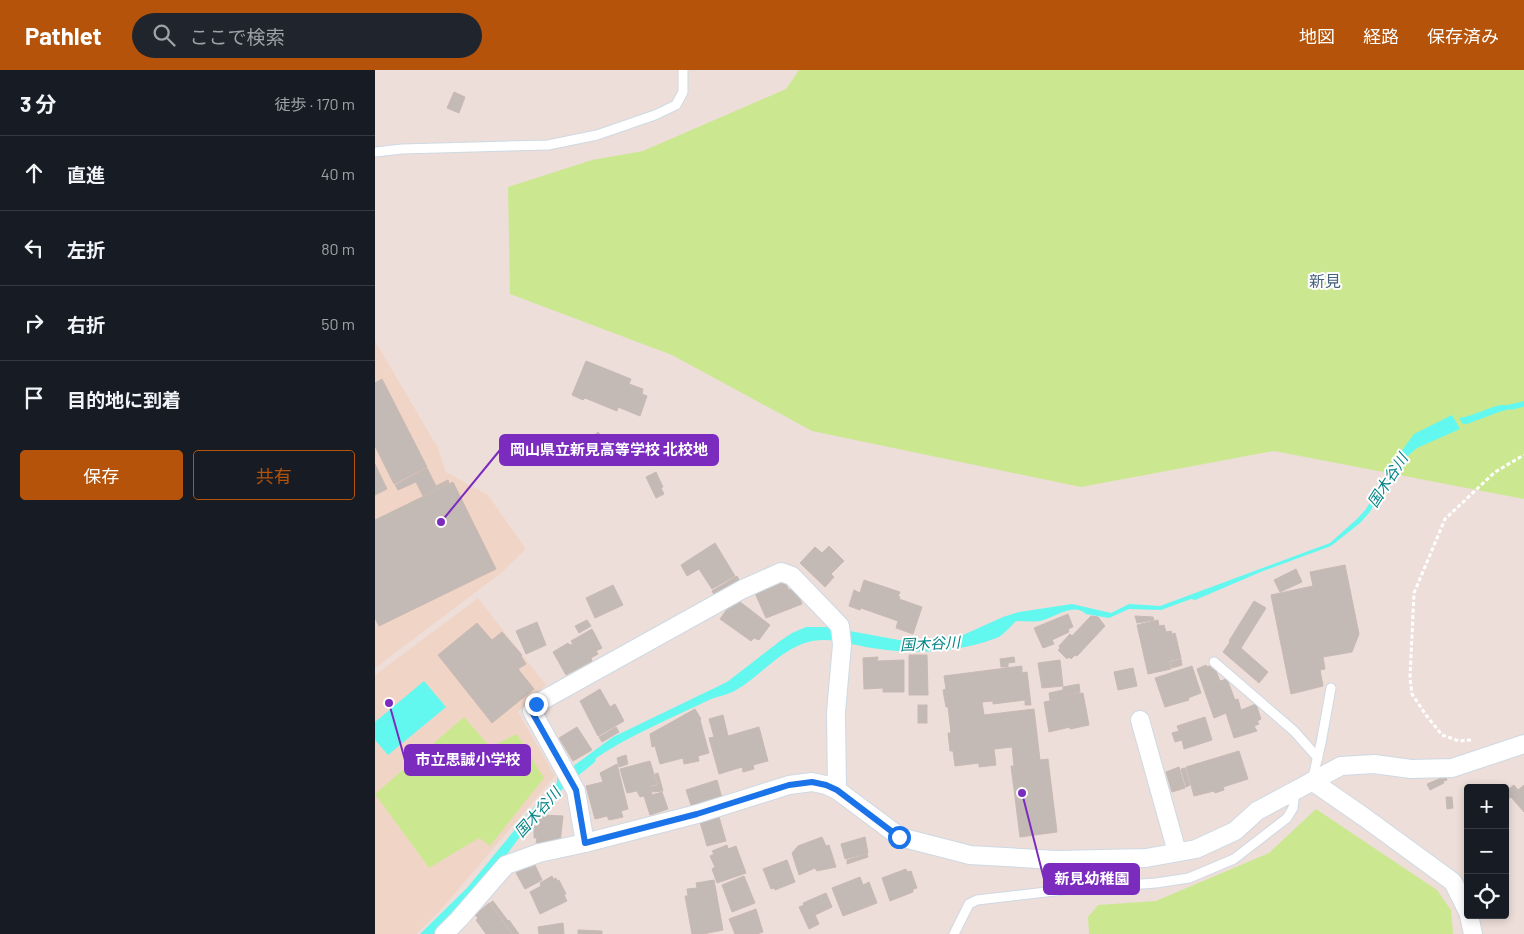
<!DOCTYPE html>
<html lang="ja">
<meta charset="utf-8">
<style>
:root{--surface:#171b24;--page:#20242c;--text:#f1f3f6;--muted:#9ea1a6;--line:#363941;--accent:#b45309}
body{margin:0;font-family:Barlow,"Noto Sans JP",sans-serif;background:var(--page);color:var(--text)}
.controls{position:absolute;right:15px;bottom:15px;display:grid;overflow:hidden;border-radius:5px;box-shadow:0 2px 8px #0003}
.controls button{width:45px;height:45px;display:grid;place-items:center;padding:0;border:0;border-bottom:1px solid var(--line);background:var(--surface);color:var(--text);font:25px sans-serif}
.stop{position:absolute;width:15px;height:15px;margin:-11px;border:4px solid #1a73e8;border-radius:50%;background:#fff}
.stop.end{background:#1a73e8;border-color:#fff;box-shadow:0 1px 5px #0008}
.list{margin:0;padding:0;list-style:none}
h2{display:flex;justify-content:space-between;align-items:center;height:65px;margin:0;padding:0 20px;font-size:21px}
h2 small{font-size:16px;font-weight:400;color:var(--muted)}
.list li{display:grid;grid-template-columns:32px 1fr auto;gap:15px;align-items:center;box-sizing:border-box;height:75px;padding:0 20px;border-top:1px solid var(--line)}
.list b{display:block;font-size:19px;white-space:nowrap}
.list em{font-size:16px;font-style:normal;color:var(--muted)}
.actions{display:flex;gap:10px;padding:15px 20px}
.actions a{flex:1;padding:11px 0;border:1px solid var(--accent);border-radius:5px;text-align:center;font-size:18px;color:var(--accent)}
.actions .main{background:var(--accent);color:#fff}
.icon{flex:none;width:28px;height:28px;fill:none;stroke:currentColor;stroke-width:2;stroke-linecap:round;stroke-linejoin:round}
.map{position:relative;flex:none;width:1149px;height:864px;overflow:hidden}
header{display:flex;align-items:center;gap:30px;box-sizing:border-box;height:70px;padding:0 25px;background:var(--accent);color:#fff}
header strong{font-size:24px}
nav{display:flex;gap:28px;margin-inline-start:auto;font-size:18px}
.search{width:350px;height:45px;background:var(--page);display:flex;align-items:center;gap:12px;box-sizing:border-box;padding:0 18px;border-radius:28px;color:var(--muted);font-size:19px}
main{display:flex}
aside{flex:1;background:var(--surface)}
.map>svg:first-child{display:block}
</style>
<header>
<strong>Pathlet</strong>
<div class="search"><svg class="icon" aria-label="search" viewBox="0 0 24 24"><circle cx="10" cy="10" r="6"/><path d="M15 15l6 6"/></svg>ここで検索</div>
<nav><a>地図</a><a>経路</a><a>保存済み</a></nav>
</header>
<main>
<aside>
<h2>3 分<small>徒歩 · 170 m</small></h2>
<ul class="list">
<li><svg class="icon" aria-label="ahead" viewBox="0 0 24 24"><path d="M12 20V5M6 11l6-6 6 6"/></svg><div><b>直進</b></div><em>40 m</em></li>
<li><svg class="icon" aria-label="left" viewBox="0 0 24 24"><path d="M17 20v-9H6M10 6l-5 5 5 5"/></svg><div><b>左折</b></div><em>80 m</em></li>
<li><svg class="icon" aria-label="right" viewBox="0 0 24 24"><path d="M7 20v-9h11M14 6l5 5-5 5"/></svg><div><b>右折</b></div><em>50 m</em></li>
<li><svg class="icon" aria-label="arrive" viewBox="0 0 24 24"><path d="M6 21V4h12l-3 4 3 4H6"/></svg><div><b>目的地に到着</b></div></li>
</ul>
<div class="actions"><a class="main">保存</a><a>共有</a></div>
</aside>
<div class="map">
<svg width="1149" height="864" viewBox="0 0 1149 864">
<rect width="100%" height="100%" fill="#edded9"/>
<!-- education -->
<g fill="#f0d5c7">
<path d="M0,271L63,378L71,402L113,425L151,479L126,503L0,598Z"/>
<path d="M103,528L171,615L143,642L180,706L64,842L41,864H0V605Z"/>
</g>
<!-- green -->
<g fill="#cbe891">
<path d="M424,0H1149V429L899,381L706,417L437,361L297,285L135,224L133,117L217,90L268,81L411,19Z"/>
<path d="M89,647L115,677L142,664L169,708L115,776L104,768L54,798L0,724Z"/>
<path d="M941,739L1062,820L1076,840L1078,864H714L713,847L723,835L781,831L894,783Z"/>
</g>
<!-- water -->
<g fill="#63f8ef">
<path d="M1126,335H1149L1124,342L1092,354H1088L1084,348C1099,346 1111,338 1126,335Z"/>
<path d="M1077,345L1085,359L1042,378L1035,384L1025,394L994,443L985,453L956,476L888,501L820,530L816,529L786,540L754,539L734,548L711,544C697,532 680,548 665,551C658,552 649,551 641,551C636,556 630,563 624,567C620,569 614,570 610,572C575,583 533,584 497,578C477,575 459,567 437,571C406,578 387,605 361,620C353,625 344,626 336,629C297,648 257,664 221,688L220,692L189,717L144,768L124,795L61,864H45L92,818L152,745L182,713V708L238,667L352,612L405,571L417,563L431,557H453L524,570H554L588,565L628,547L644,542L697,534L736,543L754,534L785,536L955,473L983,448L991,439L1020,390L1039,364Z"/>
<path d="M49,611L71,637L13,685L0,670V652Z"/>
</g>
<g fill="none" stroke-linecap="round" stroke-linejoin="round">
<!-- stream -->
<path stroke="#63f8ef" stroke-width="5.5" d="M1136,337L1149,334"/>
</g>
<!-- building -->
<g fill="#c4bab5" stroke="#c8b9b3">
<path d="M79,22L90,27L84,43L72,38Z"/>
<path d="M211,291L256,309L254,314L268,319L267,324L272,326L265,346L243,337L242,341L210,328L208,330L197,325Z"/>
<path d="M7,309L52,397L19,414L0,376V313Z"/>
<path d="M223,362L233,372L223,382L213,371Z"/>
<path d="M0,394L12,419L0,425Z"/>
<path d="M52,398L61,416L73,410L74,413L48,426L41,412L23,420L20,415Z"/>
<path d="M281,402L288,417L286,418L289,424L281,428L271,407Z"/>
<path d="M78,412L121,499L4,556L0,548V450Z"/>
<path d="M340,473L360,506L337,519L324,499L312,506L306,495Z"/>
<path d="M454,476L469,491L456,504L459,507L450,517L425,493L440,477L447,483Z"/>
<path d="M970,495L984,564L977,582L948,587L950,599L945,600L948,616L916,624L896,525L938,516L935,502Z"/>
<path d="M921,499L927,512L905,522L899,510Z"/>
<path d="M362,506L365,512L340,526L337,521Z"/>
<path d="M489,510L525,522L523,526L525,527L524,529L547,537L538,564L521,558L523,551L486,538L485,540L474,536L479,520L485,523Z"/>
<path d="M405,512L407,514L410,513L414,520L420,518L427,534L391,548L380,523Z"/>
<path d="M238,515L248,535L220,548L211,528Z"/>
<path d="M360,528L395,555L384,570L379,568L376,571L345,549Z"/>
<path d="M879,531L891,538L866,578L893,602L884,613L848,582L855,572L854,571Z"/>
<path d="M693,544L698,557L693,559L694,562L677,570L679,574L668,578L659,558Z"/>
<path d="M716,546L723,547L730,556L702,586L700,585L696,589L694,587L692,589L683,580L685,578L684,576L695,564L697,566Z"/>
<path d="M760,546L778,547L779,550L762,553Z"/>
<path d="M212,550L216,556L204,563L200,556Z"/>
<path d="M783,550L784,556L789,555L791,562L796,561L797,564L800,563L806,588L794,591L796,599L773,604L762,555Z"/>
<path d="M162,552L171,575L151,584L141,561Z"/>
<path d="M102,553L117,570L127,562L147,585L146,586L151,594L143,599L159,619L117,653L63,585Z"/>
<path d="M217,559L227,578L221,581L223,584L216,588L217,591L191,605L178,582L193,573L195,575L198,574L196,571Z"/>
<path d="M534,585H552L553,625H534Z"/>
<path d="M503,587L502,591L529,590V622H508V618L489,619L488,588Z"/>
<path d="M639,587L640,592L633,593V597H626L625,589Z"/>
<path d="M806,589L807,595L797,598L795,592Z"/>
<path d="M685,590L688,616L667,618L663,593Z"/>
<path d="M831,595L832,597L836,596V599L840,598L845,611L852,609L860,630L863,629L866,640L881,634L886,649L882,651L884,654L879,656L882,661L859,668L851,643L839,648L822,599Z"/>
<path d="M647,596V603L652,602L656,635H650V630L618,634V631L607,632L609,645L659,639L665,690L673,689L682,762L645,767L636,696H639L637,677L619,679L621,695L604,697V693L580,696L578,681H575L573,663H576L573,637H571L568,620L571,619L569,606Z"/>
<path d="M817,596L826,623L813,628L814,630L790,637L780,608Z"/>
<path d="M758,598L762,616L743,620L739,602Z"/>
<path d="M704,614L705,622L689,625L690,628L675,630L674,623L688,620V617Z"/>
<path d="M225,619L235,637L240,634L249,651L223,666L205,631Z"/>
<path d="M708,623L714,655L695,659V657L674,662L669,632L691,628L690,625Z"/>
<rect x="543" y="635" width="9" height="18"/>
<path d="M320,639L326,649L325,650L334,683L323,686L324,691L309,694L308,688L285,694L280,676L277,677L275,664Z"/>
<path d="M348,645L353,666L384,657L393,691L378,695L379,699L368,702L367,697L344,704L334,668L339,667L334,649Z"/>
<path d="M830,647L837,670L809,679L807,670L800,672L797,663L804,661L802,656Z"/>
<path d="M202,657L217,680L198,691L184,668Z"/>
<path d="M241,657L244,662L227,672L224,667Z"/>
<path d="M864,681L873,709L848,717L849,720L840,723L839,721L819,726L811,697Z"/>
<path d="M251,685L253,694L244,697L242,688Z"/>
<path d="M275,691L282,714L275,716L277,725L287,722L293,739L275,745L269,726L265,727L262,721L252,723L245,699Z"/>
<path d="M242,694L253,739L246,741L248,747L234,750L232,746L220,749L211,716L228,712L225,703Z"/>
<path d="M804,697L810,718L797,722L791,702Z"/>
<path d="M810,698L815,715L811,717L806,699Z"/>
<path d="M283,703L288,721L277,722L276,717L283,715L280,704Z"/>
<path d="M1066,708L1067,709L1071,708L1072,710L1068,711L1069,713L1055,720L1052,714Z"/>
<path d="M342,710L347,728L317,738L311,720Z"/>
<path d="M1139,715L1143,720L1149,715V742L1136,727L1133,729L1130,725V722Z"/>
<path d="M1071,727H1077L1078,738L1072,739Z"/>
<path d="M166,745L188,746L185,773H161L162,768H159V756H163Z"/>
<path d="M344,747L351,771L332,776L325,752Z"/>
<path d="M447,767L451,776L454,775L461,797L442,801L440,798L424,805L417,783L423,776Z"/>
<path d="M490,767L493,783L470,789L466,774Z"/>
<path d="M352,775L353,779L361,776L371,803L342,813L337,799L340,797L335,786L339,784L337,781Z"/>
<path d="M492,784L493,787L472,794V790Z"/>
<path d="M412,790L420,812L400,820L399,818L396,819L388,799Z"/>
<path d="M160,795L167,810L150,819L141,803L154,796L155,798Z"/>
<path d="M531,799L532,802L536,801L542,818L538,819V822L515,831L507,808Z"/>
<path d="M177,806L178,809L181,808L182,811L184,810L191,824L189,825L192,831L165,844L155,822L166,816L165,813Z"/>
<path d="M369,806L380,833L357,842L347,815Z"/>
<path d="M485,807L488,815L494,812L502,833L468,846L457,818Z"/>
<path d="M339,810L348,860L328,864H317L310,826H313L312,819L322,818L321,813Z"/>
<path d="M451,823L457,837L440,845L444,854L434,859L424,837L429,835L428,833Z"/>
<path d="M118,831L133,851L134,850L144,864H138L115,833Z"/>
<path d="M114,833L137,864H111L101,850L103,848L100,845Z"/>
<path d="M381,839L388,862L382,864H360L354,849Z"/>
<path d="M188,853L189,864H164L163,857Z"/>
<path d="M203,860L227,861V864H203Z"/>
</g>
<g fill="none" stroke-linecap="round" stroke-linejoin="round">
<!-- service casing -->
<g stroke="#ced9e3" stroke-width="11">
<g id="service">
<path d="M0,82L27,79L173,75L222,65L280,45L301,35L308,22V0"/>
<path d="M839,592L919,661L943,688"/>
<path d="M937,711L946,673L956,618"/>
<path d="M579,864L594,834L602,830L697,819L781,813L814,808L859,789L912,748L918,738L920,720"/>
</g>
</g>
<!-- minor casing -->
<g stroke="#ced9e3" stroke-width="20">
<g id="minor">
<path d="M765,650L802,782"/>
<path d="M937,711L989,747L1078,812L1093,842"/>
<path d="M210,773L201,721L157,641L161,634L368,519L406,502L417,506L465,556L467,575L461,642L462,720"/>
<path d="M1094,845L1098,864"/>
<path d="M69,864L84,849L131,795L164,783L210,773L322,744L414,715L437,712L451,715L462,720L525,767L595,785L682,790L771,788L821,779L860,761L882,741L966,696L999,694L1036,699L1077,698L1149,674"/>
</g>
</g>
<!-- path -->
<path stroke="#fff" stroke-width="3" stroke-dasharray="4 2.5" stroke-linecap="butt" d="M1096,670L1084,671L1067,665L1051,645L1037,624L1035,608L1039,523L1070,449L1120,402L1149,385"/>
<!-- service -->
<use href="#service" stroke="#fff" stroke-width="9"/>
<!-- minor -->
<use href="#minor" stroke="#fff" stroke-width="18"/>
</g>
<g fill="none" stroke-linecap="round" stroke-linejoin="round">
<!-- route -->
<path stroke="#1a73e8" stroke-width="6" d="M161,634L157,642L201,720L210,773L322,744L414,715L437,712L451,715L462,720L524,767"/>
</g>
<g text-anchor="middle" dominant-baseline="central" stroke-width="4" stroke-linejoin="round" paint-order="stroke">
<!-- water labels -->
<g font-size="15" font-style="italic" fill="#058486" stroke="#fff">
<text transform="translate(1012 410) rotate(-57)">国木谷川</text>
<text transform="translate(555 573) rotate(-3)">国木谷川</text>
<text transform="translate(162 742) rotate(-48)">国木谷川</text>
</g>
<!-- quarter labels -->
<g font-size="16" fill="#46627d" stroke="#fff">
<text x="950" y="210">新見</text>
</g>
</g>
<!-- callouts -->
<path fill="none" stroke="#7b2cbf" stroke-width="2" d="M66 452L125 380M14 633L30 690M647 723L669 809"/>
<g fill="#7b2cbf" stroke="#fff" stroke-width="2">
<circle cx="66" cy="452" r="5"/>
<circle cx="14" cy="633" r="5"/>
<circle cx="647" cy="723" r="5"/>
</g>
<g fill="#7b2cbf" stroke="#7b2cbf" stroke-width="2">
<rect x="125" y="365" width="218" height="30" rx="5"/>
<rect x="30" y="675" width="125" height="30" rx="5"/>
<rect x="669" y="794" width="95" height="30" rx="5"/>
</g>
<g font-size="15" text-anchor="middle" font-weight="bold" fill="#fff">
<text x="234" y="385">岡山県立新見高等学校 北校地</text>
<text x="93" y="695">市立思誠小学校</text>
<text x="717" y="814">新見幼稚園</text>
</g>
</svg>
<div class="controls">
<button>+</button>
<button>−</button>
<button><svg class="icon" aria-label="locate" viewBox="0 0 24 24"><circle cx="12" cy="12" r="6"/><path d="M12 2v4M12 18v4M2 12h4M18 12h4"/></svg></button>
</div>
<div class="stop" style="left:524px;top:767px"></div>
<div class="stop end" style="left:161px;top:634px"></div>
</div>
</main>
